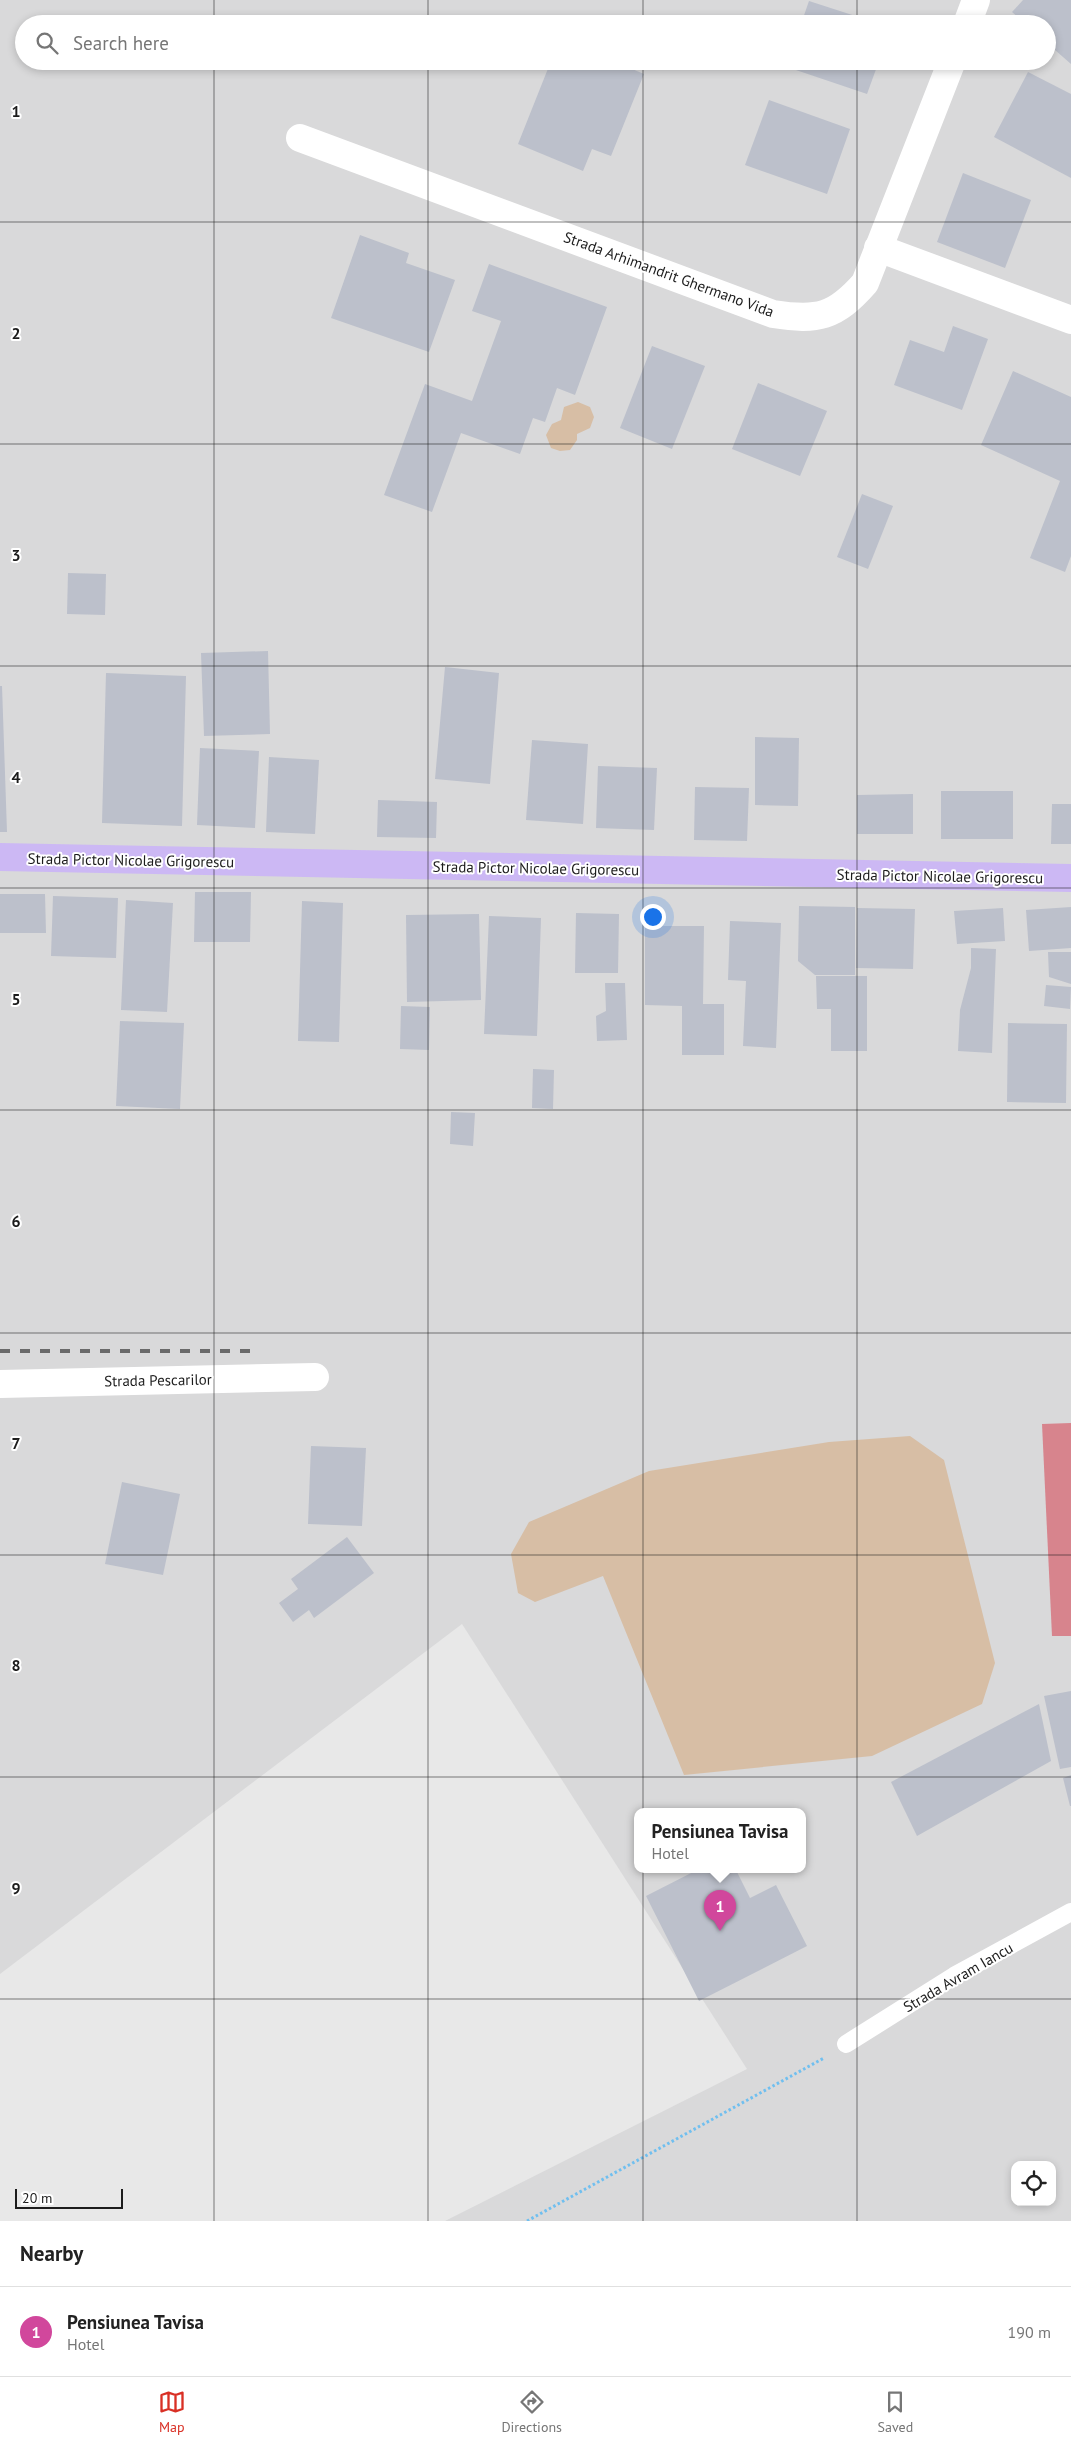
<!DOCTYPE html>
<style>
:root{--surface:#fff;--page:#f2f2f2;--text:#222;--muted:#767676;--line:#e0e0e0;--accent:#d93025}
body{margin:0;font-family:"PT Sans",sans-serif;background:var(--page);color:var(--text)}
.controls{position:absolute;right:15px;bottom:15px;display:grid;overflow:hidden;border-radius:10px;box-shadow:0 2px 8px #0003}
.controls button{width:45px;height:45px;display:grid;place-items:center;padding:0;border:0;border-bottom:1px solid var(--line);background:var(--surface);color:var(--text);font:25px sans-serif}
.scale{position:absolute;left:15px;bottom:12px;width:108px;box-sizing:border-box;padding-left:5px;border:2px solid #1c1c1c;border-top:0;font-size:14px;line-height:18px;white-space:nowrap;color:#1c1c1c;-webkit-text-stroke:4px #fff;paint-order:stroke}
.you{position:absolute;left:652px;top:916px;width:18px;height:18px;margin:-12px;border:4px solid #fff;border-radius:50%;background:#1a73e8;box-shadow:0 0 0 8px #1a73e833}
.badge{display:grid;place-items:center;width:32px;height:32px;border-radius:50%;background:var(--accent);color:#fff;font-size:16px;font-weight:700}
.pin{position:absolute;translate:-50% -41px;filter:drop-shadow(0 1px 2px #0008)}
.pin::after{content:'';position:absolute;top:26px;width:18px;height:15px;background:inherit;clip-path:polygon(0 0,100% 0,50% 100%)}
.popup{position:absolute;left:634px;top:1808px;width:172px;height:65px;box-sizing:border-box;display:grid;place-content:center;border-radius:10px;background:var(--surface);filter:drop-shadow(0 1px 4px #0005);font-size:16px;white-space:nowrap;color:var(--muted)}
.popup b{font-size:19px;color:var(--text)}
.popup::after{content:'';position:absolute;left:50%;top:100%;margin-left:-10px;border:10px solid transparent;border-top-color:var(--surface)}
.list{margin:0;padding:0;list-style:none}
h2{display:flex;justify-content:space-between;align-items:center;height:65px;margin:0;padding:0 20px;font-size:21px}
h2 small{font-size:16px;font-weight:400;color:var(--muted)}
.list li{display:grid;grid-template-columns:32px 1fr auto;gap:15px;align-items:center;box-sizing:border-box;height:90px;padding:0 20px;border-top:1px solid var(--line)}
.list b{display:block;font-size:19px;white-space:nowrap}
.list p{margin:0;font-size:16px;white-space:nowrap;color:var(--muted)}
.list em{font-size:16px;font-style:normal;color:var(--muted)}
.icon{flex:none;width:28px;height:28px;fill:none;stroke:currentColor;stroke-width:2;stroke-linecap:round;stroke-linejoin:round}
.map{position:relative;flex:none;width:1071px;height:2221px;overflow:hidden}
.search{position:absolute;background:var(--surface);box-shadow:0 2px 8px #0003;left:15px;right:15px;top:15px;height:55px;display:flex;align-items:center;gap:12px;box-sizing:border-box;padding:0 18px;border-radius:28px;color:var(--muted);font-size:19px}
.sheet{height:155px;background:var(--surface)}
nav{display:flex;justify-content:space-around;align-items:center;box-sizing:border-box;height:70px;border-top:1px solid var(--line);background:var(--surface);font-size:14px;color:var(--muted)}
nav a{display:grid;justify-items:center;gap:2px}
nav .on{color:var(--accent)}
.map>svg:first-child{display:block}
</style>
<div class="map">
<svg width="1071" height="2221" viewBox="0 0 1071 2221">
<rect width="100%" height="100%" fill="#e2e2ec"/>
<!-- residential -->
<path fill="#d9d9da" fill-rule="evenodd" d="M0,0H1071V2221H0ZM24,24H1047V61H24ZM638,1812H802V1870H638ZM1015,2165H1052V2202H1015Z"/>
<!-- pitch -->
<path fill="#d7848d" d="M1071,1423V1636H1052L1042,1424Z"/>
<!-- parking -->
<path fill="#e8e8e8" d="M462,1624L747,2069L445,2221H0V1974Z"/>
<!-- water -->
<g fill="#d7bea5">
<path d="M578,402L590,407L594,417L590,428L577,434V440L570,450L560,451L551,448L546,435L552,424L561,420L564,407Z"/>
<path d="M910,1436L944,1460L995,1663L982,1704L872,1756L684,1775L603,1576L535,1602L518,1593L511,1554L529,1522L649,1471L829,1442Z"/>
</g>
<!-- building -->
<g fill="#bcc0cb">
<path d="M1023,0H1071V64L1047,43V24H1026L1012,12Z"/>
<path d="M809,1L877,23V24H801Z"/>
<path d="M551,61H613L644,74L611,156L592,149L583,171L518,144Z"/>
<path d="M789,61H879L867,94L787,67Z"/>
<path d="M1028,72L1071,94V178L994,137Z"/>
<path d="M769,100L850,129L827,194L745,165Z"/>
<path d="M963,173L1031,200L1005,268L937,242Z"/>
<path d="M360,235L409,253L406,263L455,280L429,352L331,318Z"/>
<path d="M489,264L607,307L575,395L557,388L545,422L533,418L520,454L461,433L432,512L384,495L425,384L472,401L501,321L472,311Z"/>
<path d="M953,326L988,339L962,410L894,385L910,340L944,352Z"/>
<path d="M652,346L705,366L672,449L620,428Z"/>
<path d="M1013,371L1071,397V556L1065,572L1030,558L1060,481L981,445Z"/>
<path d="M758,383L827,411L800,476L732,449Z"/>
<path d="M862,494L893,506L868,569L837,557Z"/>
<path d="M68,573L106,574L105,615L67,614Z"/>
<path d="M268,651L270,734L204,736L201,653Z"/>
<path d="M445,667L499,673L490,784L435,779Z"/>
<path d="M106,673L186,676L182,826L102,823Z"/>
<path d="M0,686H2L7,832H0Z"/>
<path d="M755,737L799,738L798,806L755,805Z"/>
<path d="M532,740L588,744L583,824L526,820Z"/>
<path d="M200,748L259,751L255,828L197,825Z"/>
<path d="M269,757L319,760L315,834L266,832Z"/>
<path d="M598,766L657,768L654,830L596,828Z"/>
<path d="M695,787L749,788L747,841L694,840Z"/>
<rect x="941" y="791" width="72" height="48"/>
<path d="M913,794V834H857V795Z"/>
<path d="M378,800L437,802L436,838L377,837Z"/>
<path d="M1052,804H1071V844H1051Z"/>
<path d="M195,892H251L250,942H194Z"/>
<path d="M0,894H45L46,933H0Z"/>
<path d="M53,896L118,898L116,958L51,956Z"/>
<path d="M126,900L173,903L167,1012L121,1010Z"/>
<path d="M302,901L343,903L339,1042L298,1041Z"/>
<path d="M799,906L855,907V975H815L798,961Z"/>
<path d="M1071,907V948L1029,951L1026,910Z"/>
<path d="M857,908L915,909L913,969L856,968Z"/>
<path d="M1003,908L1005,941L957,944L954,911Z"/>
<path d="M576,913L619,914L618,973H575Z"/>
<path d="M479,914L481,1000L407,1002L406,915Z"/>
<path d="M489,916L541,918L537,1036L484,1034Z"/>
<path d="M730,921L781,923L776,1048L743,1046L746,981L728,980Z"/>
<path d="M645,926H704L703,1004H724V1055H682V1006L645,1005Z"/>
<path d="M971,948L996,949L992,1053L958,1051L960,1010L971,968Z"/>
<path d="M1048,952H1071V984L1049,977Z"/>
<path d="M816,976H867V1051H831V1009H817Z"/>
<path d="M605,983H625L627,1040L597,1041L596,1016L606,1011Z"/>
<path d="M1046,985L1071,987L1070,1009L1044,1006Z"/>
<path d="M401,1006L430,1007L429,1050L400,1049Z"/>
<path d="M120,1021L184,1023L180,1109L116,1106Z"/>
<path d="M1008,1023L1067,1024L1066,1103L1007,1102Z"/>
<path d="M533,1069L554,1070L553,1109L532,1108Z"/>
<path d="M451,1112L475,1113L473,1146L450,1144Z"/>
<path d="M311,1446L366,1448L362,1526L308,1524Z"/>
<path d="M122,1482L180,1494L163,1575L105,1564Z"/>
<path d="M347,1537L374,1573L314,1618L309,1610L293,1622L279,1603L298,1589L291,1579Z"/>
<path d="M1071,1691V1767L1060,1769L1044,1696Z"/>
<path d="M1039,1704L1051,1761L917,1836L891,1782Z"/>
<path d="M1071,1775V1806H1070L1063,1778Z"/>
<path d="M697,1870H736L750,1898L776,1885L807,1946L699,2001L646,1896Z"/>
</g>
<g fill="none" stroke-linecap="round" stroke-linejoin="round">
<!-- path -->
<path stroke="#70bfef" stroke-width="3" stroke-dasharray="2.5 2.5" stroke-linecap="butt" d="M527,2221L824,2058"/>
<!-- service -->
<path stroke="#fff" stroke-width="18" d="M846,2044L954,1976L1071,1912"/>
<!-- minor -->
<g stroke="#fff" stroke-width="28">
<path d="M967,24L976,0"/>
<path d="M300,138L773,314C818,321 835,317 865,283L952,61"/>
<path d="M878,248L1071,320"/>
<path d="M0,1384L315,1377"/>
</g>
<!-- secondary -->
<path stroke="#ccb8f4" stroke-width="28" d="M0,857L1071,878"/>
<!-- rail -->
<path stroke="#6a6a6a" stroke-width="4" stroke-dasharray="10 10" stroke-linecap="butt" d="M0,1351H255"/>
</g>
<!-- grid -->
<path fill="none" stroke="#1c1c1c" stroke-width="1" stroke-opacity="0.55" d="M214,0V24M428,0V24M643,0V24M857,0V24M214,61V2221M428,61V2221M643,61V2221M857,61V2221M0,222H1071M0,444H1071M0,666H1071M0,888H1071M0,1110H1071M0,1333H1071M0,1555H1071M0,1777H1071M0,1999H1071"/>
<g text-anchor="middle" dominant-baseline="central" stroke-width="4" stroke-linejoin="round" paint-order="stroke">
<!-- street labels -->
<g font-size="15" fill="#1c1c1c" stroke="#fff">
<text transform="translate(669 274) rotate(20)">Strada Arhimandrit Ghermano Vida</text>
<text transform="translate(131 860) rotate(1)">Strada Pictor Nicolae Grigorescu</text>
<text transform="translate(536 868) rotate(1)">Strada Pictor Nicolae Grigorescu</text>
<text transform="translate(940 876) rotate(1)">Strada Pictor Nicolae Grigorescu</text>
<text transform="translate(158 1380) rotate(-1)">Strada Pescarilor</text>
<text transform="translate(958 1977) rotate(-30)">Strada Avram Iancu</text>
</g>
</g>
<g font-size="16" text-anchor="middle" font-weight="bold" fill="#1c1c1c" stroke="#fff" stroke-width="4" stroke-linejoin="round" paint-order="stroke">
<text x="16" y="117">1</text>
<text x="16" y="339">2</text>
<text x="16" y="561">3</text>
<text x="16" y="783">4</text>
<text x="16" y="1005">5</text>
<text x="16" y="1227">6</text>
<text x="16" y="1449">7</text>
<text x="16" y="1671">8</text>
<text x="16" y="1894">9</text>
</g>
</svg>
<div class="controls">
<button><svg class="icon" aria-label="locate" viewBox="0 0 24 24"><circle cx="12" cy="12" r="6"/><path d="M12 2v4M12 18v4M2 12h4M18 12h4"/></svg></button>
</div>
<div class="scale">20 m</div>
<div class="you"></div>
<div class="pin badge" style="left:720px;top:1931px;background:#d1479c">1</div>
<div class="popup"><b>Pensiunea Tavisa</b>Hotel</div>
<div class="search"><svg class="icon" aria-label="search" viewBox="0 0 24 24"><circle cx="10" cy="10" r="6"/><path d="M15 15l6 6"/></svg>Search here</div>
</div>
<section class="sheet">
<h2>Nearby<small></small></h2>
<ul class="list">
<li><span class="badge" style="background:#d1479c">1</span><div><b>Pensiunea Tavisa</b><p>Hotel</p></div><em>190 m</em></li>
</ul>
</section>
<nav>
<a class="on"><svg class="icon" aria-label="map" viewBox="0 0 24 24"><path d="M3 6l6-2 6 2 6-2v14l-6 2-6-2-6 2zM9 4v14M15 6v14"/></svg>Map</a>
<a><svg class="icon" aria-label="directions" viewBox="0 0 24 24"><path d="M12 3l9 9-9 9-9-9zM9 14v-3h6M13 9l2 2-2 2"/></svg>Directions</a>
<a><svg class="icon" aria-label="saved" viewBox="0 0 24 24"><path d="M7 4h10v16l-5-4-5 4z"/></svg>Saved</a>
</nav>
